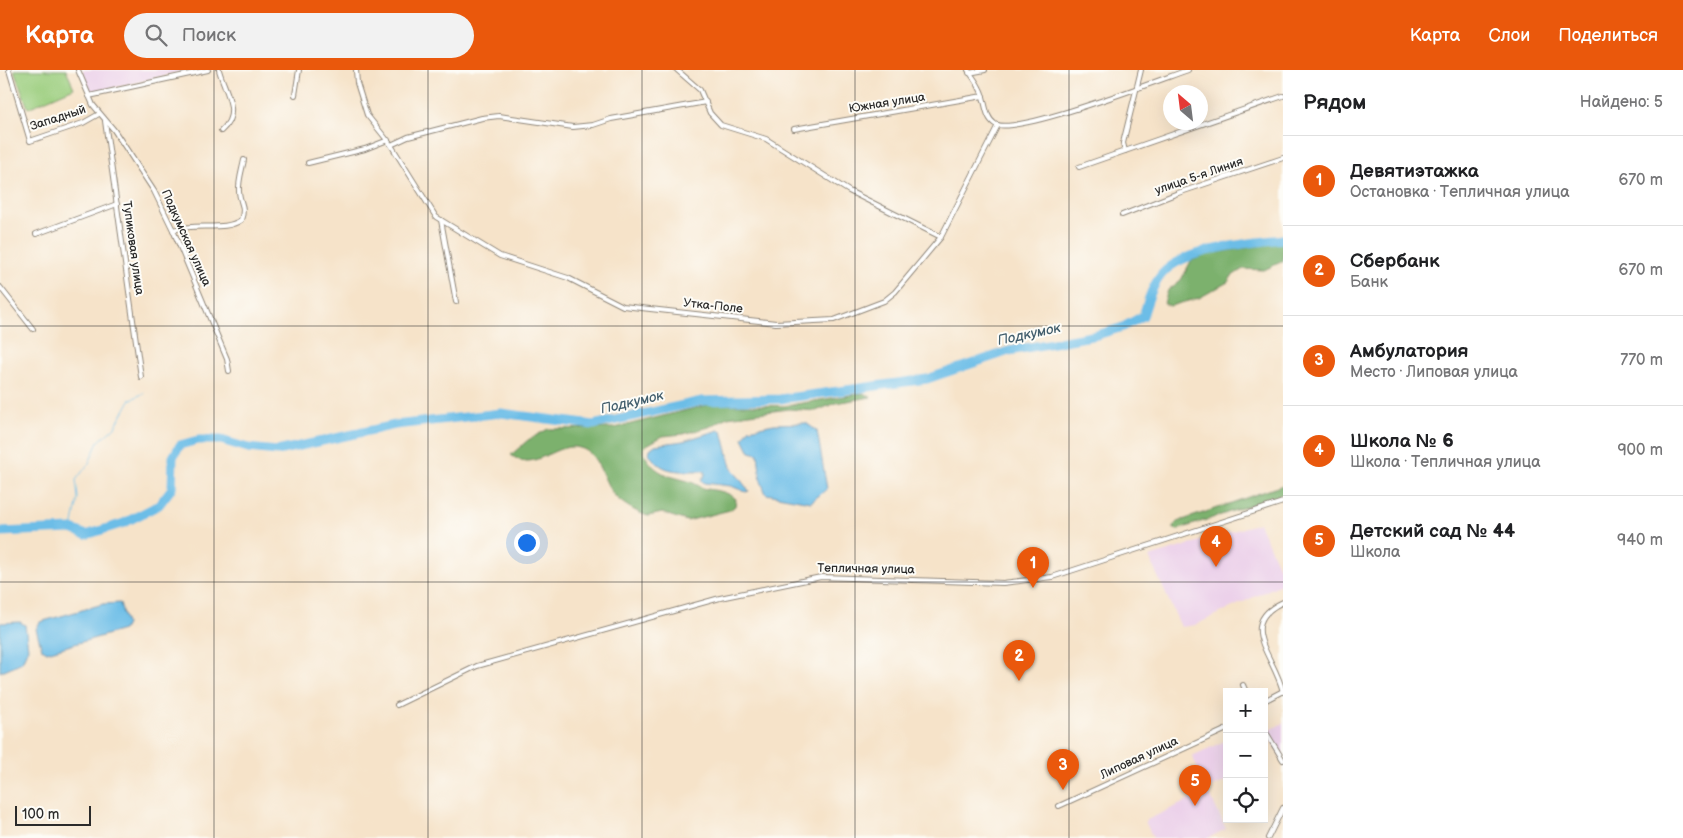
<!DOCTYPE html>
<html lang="ru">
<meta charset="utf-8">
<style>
:root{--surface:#fff;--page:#f2f2f2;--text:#202124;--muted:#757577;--line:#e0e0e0;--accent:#ea580c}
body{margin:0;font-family:"Balsamiq Sans",sans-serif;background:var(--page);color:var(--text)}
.controls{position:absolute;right:15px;bottom:15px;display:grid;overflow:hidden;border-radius:0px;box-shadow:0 5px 20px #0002}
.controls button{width:45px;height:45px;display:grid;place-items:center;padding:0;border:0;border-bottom:1px solid var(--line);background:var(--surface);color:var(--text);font:25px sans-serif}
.compass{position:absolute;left:1163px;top:15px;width:45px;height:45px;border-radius:50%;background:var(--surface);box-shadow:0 5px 20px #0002;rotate:332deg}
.scale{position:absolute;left:15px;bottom:12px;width:76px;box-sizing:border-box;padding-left:5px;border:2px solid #2b2b2b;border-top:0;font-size:14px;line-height:18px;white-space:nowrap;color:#2b2b2b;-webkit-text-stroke:4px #fdfcf7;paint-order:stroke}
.you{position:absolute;left:526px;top:472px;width:18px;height:18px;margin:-12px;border:4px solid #fff;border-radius:50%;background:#1a73e8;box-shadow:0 0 0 8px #1a73e833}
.badge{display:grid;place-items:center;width:32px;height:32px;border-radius:50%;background:var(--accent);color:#fff;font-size:16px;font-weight:700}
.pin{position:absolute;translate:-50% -41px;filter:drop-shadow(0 1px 2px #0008)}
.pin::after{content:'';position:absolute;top:26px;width:18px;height:15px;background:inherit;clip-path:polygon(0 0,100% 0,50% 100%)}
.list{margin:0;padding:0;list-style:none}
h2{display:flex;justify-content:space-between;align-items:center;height:65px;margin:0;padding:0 20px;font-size:21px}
h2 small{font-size:16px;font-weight:400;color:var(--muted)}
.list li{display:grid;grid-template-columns:32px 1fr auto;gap:15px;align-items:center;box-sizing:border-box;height:90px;padding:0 20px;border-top:1px solid var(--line)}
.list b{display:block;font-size:19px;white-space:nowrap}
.list p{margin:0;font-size:16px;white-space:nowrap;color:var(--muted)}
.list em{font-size:16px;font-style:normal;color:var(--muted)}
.icon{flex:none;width:28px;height:28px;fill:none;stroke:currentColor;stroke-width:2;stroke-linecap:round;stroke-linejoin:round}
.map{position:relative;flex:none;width:1283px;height:768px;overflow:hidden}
header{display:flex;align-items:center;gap:30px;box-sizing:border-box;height:70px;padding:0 25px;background:var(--accent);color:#fff}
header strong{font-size:24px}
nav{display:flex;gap:28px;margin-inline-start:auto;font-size:18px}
.search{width:350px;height:45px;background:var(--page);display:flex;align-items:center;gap:12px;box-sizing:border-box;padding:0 18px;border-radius:28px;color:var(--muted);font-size:19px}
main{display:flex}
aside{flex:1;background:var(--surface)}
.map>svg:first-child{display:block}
</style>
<header>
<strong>Карта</strong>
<div class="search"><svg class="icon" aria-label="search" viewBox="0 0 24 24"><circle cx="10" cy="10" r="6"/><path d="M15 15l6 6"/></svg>Поиск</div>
<nav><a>Карта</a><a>Слои</a><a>Поделиться</a></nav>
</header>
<main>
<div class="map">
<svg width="1283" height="768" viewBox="0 0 1283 768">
<rect width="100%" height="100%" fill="#fdfcf7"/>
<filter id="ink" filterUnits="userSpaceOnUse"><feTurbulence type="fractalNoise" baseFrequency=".02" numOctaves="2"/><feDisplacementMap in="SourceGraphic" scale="10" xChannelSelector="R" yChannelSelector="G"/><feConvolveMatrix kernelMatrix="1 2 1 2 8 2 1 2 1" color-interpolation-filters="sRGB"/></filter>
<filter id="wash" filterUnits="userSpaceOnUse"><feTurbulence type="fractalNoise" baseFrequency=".0096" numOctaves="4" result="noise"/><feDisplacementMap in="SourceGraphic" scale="20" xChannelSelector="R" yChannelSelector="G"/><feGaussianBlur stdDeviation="1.12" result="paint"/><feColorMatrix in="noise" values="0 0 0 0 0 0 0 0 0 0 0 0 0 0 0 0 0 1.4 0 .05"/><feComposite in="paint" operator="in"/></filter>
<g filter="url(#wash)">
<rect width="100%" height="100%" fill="#f6e3c9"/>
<!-- built -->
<g fill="#ecd1ea">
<path d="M82,0H188L91,23Z"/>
<path d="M1259,453L1283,507V513L1195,555L1181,557L1149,487Z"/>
<path d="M1283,653V690L1266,662Z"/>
<path d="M1227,670V711L1207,719L1192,686Z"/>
<path d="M1208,721L1226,759L1208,768H1153L1145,751Z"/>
</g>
<!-- green -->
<path fill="#9bce7e" stroke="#637c54" d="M14,0H66L74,18L28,38Z"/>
<!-- forest -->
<g fill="#7cb16d" stroke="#546e4c">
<path d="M1283,172V191L1264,200L1243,199L1232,206L1228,212L1199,228L1170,236L1164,233L1168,220L1181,210L1191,191L1207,184Z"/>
<path d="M863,323L871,327L836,333L816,341L789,339L727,347L709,357L683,364L663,366L645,376L643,382C655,404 666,405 688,411C693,412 698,416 703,418C715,421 726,420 736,429L735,436L730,440L687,451L662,443L648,446C638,443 622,434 615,426C603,413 600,386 583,379C556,368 536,405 511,385L528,370L548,359L615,358L711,334L784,336Z"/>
<path d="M1283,415V424L1177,460L1173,458L1177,452Z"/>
</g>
<!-- water -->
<g fill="#6cbde7" stroke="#4c7489">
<path d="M806,353L817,361L827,419L811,432L766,424L761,411L758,384L750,382L743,368L749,359L774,354Z"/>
<path d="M719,360L722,361L731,397L749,421L746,422L731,416L704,413L701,410L705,405V401C682,400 664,406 649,384L650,379L655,375L683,371Z"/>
<path d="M120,533L126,554L123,560L47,582L42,579L36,559L40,552L103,534Z"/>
<path d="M20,552L25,555L28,578L22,592L0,602V553Z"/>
</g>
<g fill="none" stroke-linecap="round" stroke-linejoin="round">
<!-- stream -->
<path stroke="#6cbde7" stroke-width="1" d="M72,459L78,428L76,410L89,393L98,372L115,357L130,330L144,323"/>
<!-- river -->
<path stroke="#6cbde7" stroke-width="9" d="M0,462L72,459L86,465L124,453L159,435L172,418L173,387L180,375L198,370H221L248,378L277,381L395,355L501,343L593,355L702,331L780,329L927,309L1009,281L1097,265L1123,257L1143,246C1148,230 1152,216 1162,204C1184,178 1251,173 1283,169"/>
</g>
</g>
<g filter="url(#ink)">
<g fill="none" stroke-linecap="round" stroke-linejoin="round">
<!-- street casing -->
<g stroke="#90877a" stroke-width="6">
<g id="street">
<path d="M9,0L30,71L83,53L99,44"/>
<path d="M78,0L93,35L114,60L154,121L173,160L227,289L229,301"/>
<path d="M219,0C225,22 242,43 221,61"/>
<path d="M356,0L357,13L367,45L391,75L436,147L500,186L568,208L623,236L776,253L834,250L884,231L895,222L941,167L998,55"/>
<path d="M677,0L700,20L710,43L721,55L766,69L849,121L941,167"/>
<path d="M968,0C972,6 977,12 980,19C986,29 984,47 995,54C1015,66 1159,10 1188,0"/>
<path d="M969,3L985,0"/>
<path d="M295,25L299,0"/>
<path d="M89,26L208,0"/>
<path d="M105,51L141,307"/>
<path d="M794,59L983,26"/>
<path d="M391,75L408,67L482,48L499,46L573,57L593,55L611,49L706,32"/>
<path d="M1125,81L1123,73L1141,0"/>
<path d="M308,93L365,79L388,70"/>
<path d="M1079,97L1283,26"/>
<path d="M1122,145L1178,123L1283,88"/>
<path d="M441,150L456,232"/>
<path d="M173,160C197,152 224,162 241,150C246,136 240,134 239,122C238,112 242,100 244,90"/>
<path d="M36,164L117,134"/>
<path d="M0,217L33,259"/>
<path d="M1283,532C1235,554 1275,586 1283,622"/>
<path d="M1243,615L1246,622"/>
<path d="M1264,631L1283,621"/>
<path d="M397,635L477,596L720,528L821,507L1003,513L1052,507L1283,432"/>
<path d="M1264,659L1283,690"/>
<path d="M1059,736L1227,659"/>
<path d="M1268,768L1283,738"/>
</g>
</g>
<!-- street -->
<use href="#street" stroke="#fff" stroke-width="4"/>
</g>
</g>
<!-- grid -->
<path fill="none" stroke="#2b2b2b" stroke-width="1" stroke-opacity="0.55" d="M214,0V768M428,0V768M642,0V768M855,0V768M1069,0V768M0,256H1283M0,512H1283"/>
<g text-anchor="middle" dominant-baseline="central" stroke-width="4" stroke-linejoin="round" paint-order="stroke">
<!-- street labels -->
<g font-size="12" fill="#2b2b2b" stroke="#fdfcf7">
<text transform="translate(887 33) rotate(-9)">Южная улица</text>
<text transform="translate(58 48) rotate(-18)">Западный</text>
<text transform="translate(1199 106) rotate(-19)">улица 5-я Линия</text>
<text transform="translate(186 168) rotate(66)">Подкумская улица</text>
<text transform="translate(133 178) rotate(82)">Тупиковая улица</text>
<text transform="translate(713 236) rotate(6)">Утка-Поле</text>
<text transform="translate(866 499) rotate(1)">Тепличная улица</text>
<text transform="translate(1139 688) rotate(-25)">Липовая улица</text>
</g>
<!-- water labels -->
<g font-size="14" font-style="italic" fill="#425e6d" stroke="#fdfcf7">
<text transform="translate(1029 264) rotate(-12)">Подкумок</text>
<text transform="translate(632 332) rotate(-13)">Подкумок</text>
</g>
</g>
</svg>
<div class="controls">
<button>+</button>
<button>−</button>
<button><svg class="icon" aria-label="locate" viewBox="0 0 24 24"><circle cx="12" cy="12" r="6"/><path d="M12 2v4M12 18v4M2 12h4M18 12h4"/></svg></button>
</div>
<svg class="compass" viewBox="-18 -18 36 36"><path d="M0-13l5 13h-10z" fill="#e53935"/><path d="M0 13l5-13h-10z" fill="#757577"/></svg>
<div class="scale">100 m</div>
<div class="you"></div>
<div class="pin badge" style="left:1033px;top:518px">1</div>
<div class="pin badge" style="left:1019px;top:611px">2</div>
<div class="pin badge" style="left:1063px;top:720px">3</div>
<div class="pin badge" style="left:1216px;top:497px">4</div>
<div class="pin badge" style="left:1195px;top:736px">5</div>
</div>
<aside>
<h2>Рядом<small>Найдено: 5</small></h2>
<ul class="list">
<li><span class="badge">1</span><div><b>Девятиэтажка</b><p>Остановка · Тепличная улица</p></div><em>670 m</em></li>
<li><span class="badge">2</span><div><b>Сбербанк</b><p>Банк</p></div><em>670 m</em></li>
<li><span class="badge">3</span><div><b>Амбулатория</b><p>Место · Липовая улица</p></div><em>770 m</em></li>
<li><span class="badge">4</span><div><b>Школа № 6</b><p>Школа · Тепличная улица</p></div><em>900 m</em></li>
<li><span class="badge">5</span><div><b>Детский сад № 44</b><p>Школа</p></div><em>940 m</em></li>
</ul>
</aside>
</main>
